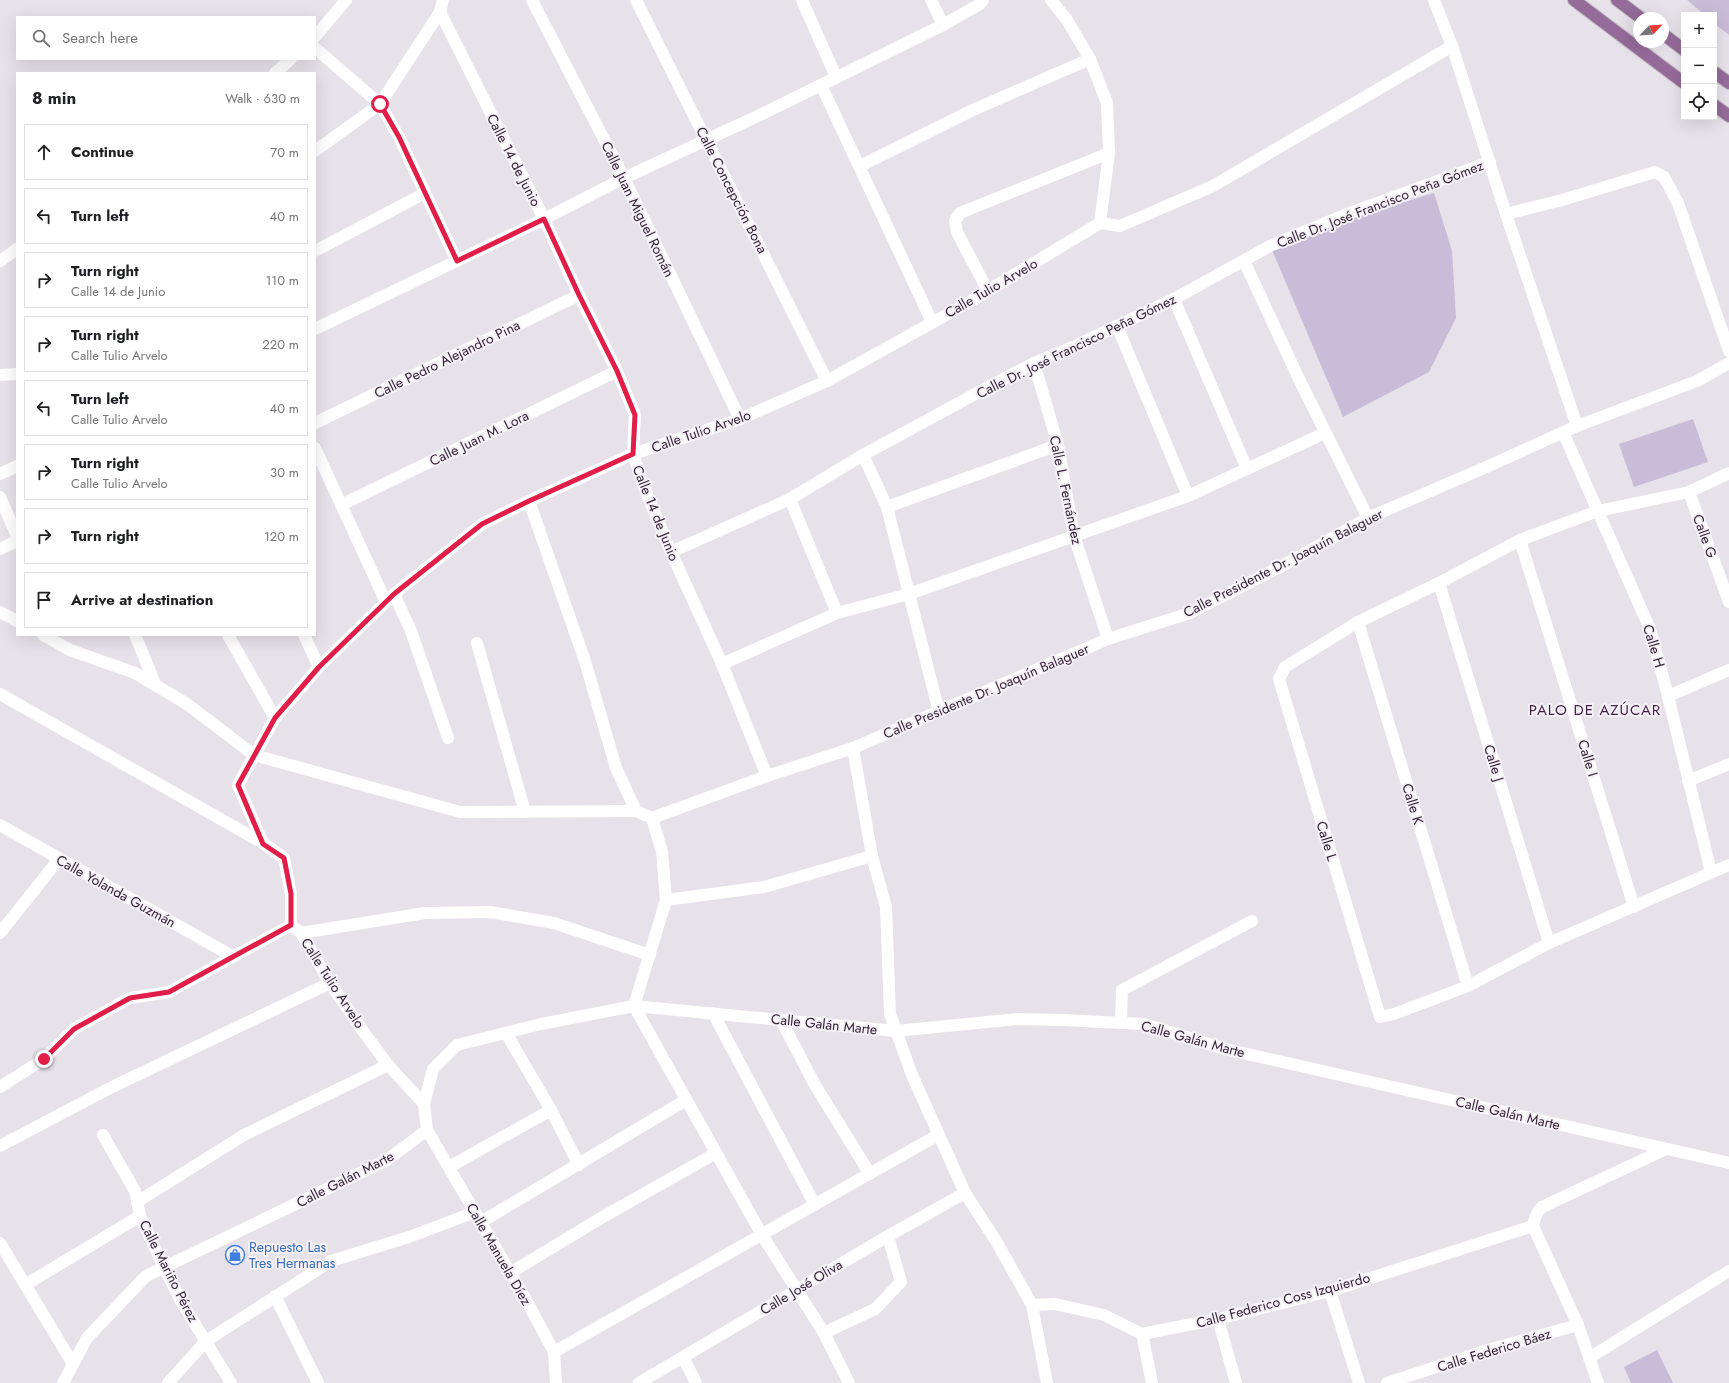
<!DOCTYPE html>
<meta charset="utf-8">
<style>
:root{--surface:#fff;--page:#f2f2f2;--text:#202124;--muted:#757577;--line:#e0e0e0}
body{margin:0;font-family:Jost,sans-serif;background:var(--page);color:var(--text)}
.controls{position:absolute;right:12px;top:12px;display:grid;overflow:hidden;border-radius:0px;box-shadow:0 4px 16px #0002}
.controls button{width:36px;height:36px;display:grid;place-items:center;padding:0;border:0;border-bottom:1px solid var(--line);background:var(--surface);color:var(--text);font:20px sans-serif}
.compass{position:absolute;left:1633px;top:12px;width:36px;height:36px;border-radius:50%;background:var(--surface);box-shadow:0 4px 16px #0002;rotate:65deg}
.stop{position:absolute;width:12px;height:12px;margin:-9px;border:3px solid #e11d48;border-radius:50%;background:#fff}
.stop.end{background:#e11d48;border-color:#fff;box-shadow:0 1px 4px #0008}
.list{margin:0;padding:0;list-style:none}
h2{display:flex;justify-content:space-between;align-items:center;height:52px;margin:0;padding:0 16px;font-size:17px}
h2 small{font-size:13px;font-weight:400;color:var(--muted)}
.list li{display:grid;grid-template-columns:26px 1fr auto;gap:12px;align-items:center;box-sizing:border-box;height:56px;margin:0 8px 8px;padding:0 8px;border:1px solid var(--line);border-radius:0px}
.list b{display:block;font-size:15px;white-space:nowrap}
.list p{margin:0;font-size:13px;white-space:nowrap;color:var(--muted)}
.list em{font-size:13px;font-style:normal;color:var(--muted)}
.icon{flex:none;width:22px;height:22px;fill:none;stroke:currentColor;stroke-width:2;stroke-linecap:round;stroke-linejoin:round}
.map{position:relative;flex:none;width:1729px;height:1383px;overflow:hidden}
.search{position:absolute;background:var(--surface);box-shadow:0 4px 16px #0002;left:16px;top:16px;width:300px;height:44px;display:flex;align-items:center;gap:10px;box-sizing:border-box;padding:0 14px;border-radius:0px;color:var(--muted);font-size:15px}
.panel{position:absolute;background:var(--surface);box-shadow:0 4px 16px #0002;left:16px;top:72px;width:300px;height:564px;border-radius:0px}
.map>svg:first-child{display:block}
</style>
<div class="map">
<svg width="1729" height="1383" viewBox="0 0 1729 1383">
<rect width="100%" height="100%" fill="#e7e1ea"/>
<!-- green -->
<g fill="#c8bcd8">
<path d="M1687,0H1729V35L1714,23V15H1705Z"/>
<path d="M1434,193L1452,251L1456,318L1429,372L1343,417L1269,243Z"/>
<path d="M1693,419L1708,462L1634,487L1619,444Z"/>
<path d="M1657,1350L1673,1383H1631L1624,1367Z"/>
</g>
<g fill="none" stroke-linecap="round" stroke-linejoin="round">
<!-- major casing -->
<g stroke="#c3bdc3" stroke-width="14">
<g id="major">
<path d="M1574,0L1684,83"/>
<path d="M1617,0L1641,18"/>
<path d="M1663,34L1684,50"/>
<path d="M1714,72L1729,83"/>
<path d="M1714,105L1729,116"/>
</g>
</g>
<!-- minor -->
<g stroke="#fff" stroke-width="12">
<path d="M532,0L624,178L740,419"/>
<path d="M636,0L827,381"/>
<path d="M802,0L836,77"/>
<path d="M931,0L943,25"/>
<path d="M1051,0L1067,20L1090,59L1107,103L1109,153L1100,223"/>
<path d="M1434,0L1452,46L1506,214L1577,426"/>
<path d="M440,12L544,219L579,295L617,371L635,415L633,454L644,487L671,552L722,664L767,776"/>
<path d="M315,37L346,0"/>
<path d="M315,48L380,104L399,137L457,261"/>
<path d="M275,73L291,59"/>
<path d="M821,85L932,322"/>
<path d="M315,151L380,104L440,12L443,0"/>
<path d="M860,166L973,110L1090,59"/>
<path d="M1506,214L1562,200L1655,172L1664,177L1678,203L1729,351"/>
<path d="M1100,223L1120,226L1213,186L1452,46"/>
<path d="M315,251L425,193"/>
<path d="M0,261L17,249"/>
<path d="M1244,261L1299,379L1368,518"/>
<path d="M988,291L957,232L955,221L960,213L1109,153"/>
<path d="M1174,299L1247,469"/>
<path d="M1117,326L1188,496"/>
<path d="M315,329L544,219L624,178L758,116L943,25L980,4L983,0"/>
<path d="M1034,363L1058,445L1074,536L1108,639"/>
<path d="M0,375L17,374"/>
<path d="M315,423L579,295"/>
<path d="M1563,432L1650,629L1668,696L1711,872"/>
<path d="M315,448L386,602"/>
<path d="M863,455L887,507L939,712"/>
<path d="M1729,473L1689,492L1598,511L1520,540L1439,583L1358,622L1285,667L1279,679L1380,1017L1394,1014L1468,986L1549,943L1729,865"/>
<path d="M0,474L17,466"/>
<path d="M1689,492L1729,602"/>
<path d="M0,497L17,536"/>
<path d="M790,499L837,613"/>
<path d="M529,501L585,661L616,768L636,811L652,818L662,852L666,900L634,1006L762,1235L824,1333L849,1383"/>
<path d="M341,505L617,371"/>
<path d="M887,507L1058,445"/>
<path d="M1520,540L1634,907"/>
<path d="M0,549L17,541"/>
<path d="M671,552L790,499L863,455L990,386L1034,363L1075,346L1174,299L1270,246L1342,216L1490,162"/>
<path d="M1439,583L1549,943"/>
<path d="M394,594L411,631L448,738"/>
<path d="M0,612L17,621"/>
<path d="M1358,622L1468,986"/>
<path d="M43,635L70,650L135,673L187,704L254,755L460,812L636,811"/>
<path d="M135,635L156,686"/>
<path d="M228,635L275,718"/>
<path d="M304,635L319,667"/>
<path d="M477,643L525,812"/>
<path d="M722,664L837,613L909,594L1188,496L1325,433"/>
<path d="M0,694L263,843L284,858L291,894V925"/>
<path d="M1668,696L1729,670"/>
<path d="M853,748L872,856L886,907L890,1014L912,1075L965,1193L996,1241L1032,1305L1047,1383"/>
<path d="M1688,781L1729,764"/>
<path d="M652,818L767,776L853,748L1108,639L1190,613L1282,566L1368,518L1491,465L1577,426L1697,381L1729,363"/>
<path d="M0,825L232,956"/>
<path d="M263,843L238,785L275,718L319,667L394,594L482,524L529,501L633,454L740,419L827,381L966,304L1100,223"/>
<path d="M666,900L764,887L872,856"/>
<path d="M295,928L301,933L330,983L363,1031L388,1065L424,1104"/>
<path d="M0,933L59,859"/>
<path d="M301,933L425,913L490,912L554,923L650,955"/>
<path d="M713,1013L815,1205"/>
<path d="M781,1020L815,1085L870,1174"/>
<path d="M1121,1023L1122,990L1252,921"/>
<path d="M506,1033L551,1110L579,1165"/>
<path d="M0,1087L44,1059L74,1029L130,998L169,992L291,925"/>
<path d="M427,1130L525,1298L554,1352L556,1383"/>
<path d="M103,1135L135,1191L140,1216L164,1267L181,1301L231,1383"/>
<path d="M0,1146L112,1087L330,983"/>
<path d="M449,1167L551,1110"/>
<path d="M137,1202L244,1135L388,1065"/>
<path d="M481,1222L686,1100"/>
<path d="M0,1243L73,1364"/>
<path d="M510,1273L601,1218L716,1153"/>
<path d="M25,1285L140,1216"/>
<path d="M1330,1291L1359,1383"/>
<path d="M275,1296L318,1383"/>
<path d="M1032,1305L1055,1304L1104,1315L1142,1334L1218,1319L1330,1291L1533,1226"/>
<path d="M1218,1319L1236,1383"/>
<path d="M824,1333L875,1309L901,1282L888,1236"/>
<path d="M1142,1334L1152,1383"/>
<path d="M554,1352L938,1135"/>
<path d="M683,1357L696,1383"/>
<path d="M1589,1358L1729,1271"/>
<path d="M63,1383L87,1338L146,1276L387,1160L427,1130L424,1104L433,1069L457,1045L541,1024L634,1006L896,1031L1018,1019L1062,1020L1144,1024L1225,1049L1729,1163"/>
<path d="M168,1383L206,1341L331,1261L409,1237L475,1212"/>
<path d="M639,1383L888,1236L965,1193"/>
<path d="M1387,1383L1488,1350L1578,1325"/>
<path d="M1598,1383L1578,1325L1533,1226C1535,1218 1536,1212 1542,1207L1666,1149"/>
</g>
<!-- major -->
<use href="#major" stroke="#956b9a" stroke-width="12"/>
</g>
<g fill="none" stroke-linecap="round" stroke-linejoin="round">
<!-- route -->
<path stroke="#e11d48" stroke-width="5" d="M44,1059L74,1029L130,998L169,992L291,925V894L284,858L263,844L238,785L275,718L319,667L394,594L482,524L529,501L633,454L635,415L617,371L579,295L544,219L457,261L399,137L380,104"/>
</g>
<!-- icons -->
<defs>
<g id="shop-ring" transform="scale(1)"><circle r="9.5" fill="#f5f1f7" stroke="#3f7fe0" stroke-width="1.5"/><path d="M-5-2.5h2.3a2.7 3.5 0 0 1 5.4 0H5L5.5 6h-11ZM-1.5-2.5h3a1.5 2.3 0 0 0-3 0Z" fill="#3f7fe0"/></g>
</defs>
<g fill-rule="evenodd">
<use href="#shop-ring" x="235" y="1255"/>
</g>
<g text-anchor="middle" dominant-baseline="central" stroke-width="4" stroke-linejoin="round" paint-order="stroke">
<!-- street labels -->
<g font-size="14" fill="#362438" stroke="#f5f1f7">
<text transform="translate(514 160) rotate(63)">Calle 14 de Junio</text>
<text transform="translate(732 190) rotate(63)">Calle Concepción Bona</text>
<text transform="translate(1380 204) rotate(-21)">Calle Dr. José Francisco Peña Gómez</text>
<text transform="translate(638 209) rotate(64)">Calle Juan Miguel Román</text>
<text transform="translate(991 288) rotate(-30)">Calle Tulio Arvelo</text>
<text transform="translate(1076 346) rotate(-26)">Calle Dr. José Francisco Peña Gómez</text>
<text transform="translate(447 359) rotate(-26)">Calle Pedro Alejandro Pina</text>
<text transform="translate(701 431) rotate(-19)">Calle Tulio Arvelo</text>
<text transform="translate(479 438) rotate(-26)">Calle Juan M. Lora</text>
<text transform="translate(1066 490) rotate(78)">Calle L. Fernández</text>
<text transform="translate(656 513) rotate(68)">Calle 14 de Junio</text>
<text transform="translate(1705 536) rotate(70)">Calle G</text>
<text transform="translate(1283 563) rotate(-27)">Calle Presidente Dr. Joaquín Balaguer</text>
<text transform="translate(1654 646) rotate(73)">Calle H</text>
<text transform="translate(986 691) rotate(-23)">Calle Presidente Dr. Joaquín Balaguer</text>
<text transform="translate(1588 758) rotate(73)">Calle I</text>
<text transform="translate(1494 763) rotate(73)">Calle J</text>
<text transform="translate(1413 804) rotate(73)">Calle K</text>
<text transform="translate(1327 841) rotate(73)">Calle L</text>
<text transform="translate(116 891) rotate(29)">Calle Yolanda Guzmán</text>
<text transform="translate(333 983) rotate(57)">Calle Tulio Arvelo</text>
<text transform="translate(824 1024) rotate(6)">Calle Galán Marte</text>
<text transform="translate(1193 1039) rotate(15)">Calle Galán Marte</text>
<text transform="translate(1508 1113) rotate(13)">Calle Galán Marte</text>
<text transform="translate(345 1179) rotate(-27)">Calle Galán Marte</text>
<text transform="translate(499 1254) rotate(60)">Calle Manuela Díez</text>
<text transform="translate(169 1271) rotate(63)">Calle Mariño Pérez</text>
<text transform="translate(801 1287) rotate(-31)">Calle José Oliva</text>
<text transform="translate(1283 1300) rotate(-15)">Calle Federico Coss Izquierdo</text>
<text transform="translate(1494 1350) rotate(-17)">Calle Federico Báez</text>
</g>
<!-- shop labels -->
<g font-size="14" fill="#366cbe" stroke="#f5f1f7" text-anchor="start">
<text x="249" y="1247">Repuesto Las<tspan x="249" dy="16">Tres Hermanas</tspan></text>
</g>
<!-- neighbourhood labels -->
<g font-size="15" letter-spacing="1" fill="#442248" stroke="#f5f1f7">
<text x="1595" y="710">PALO DE AZÚCAR</text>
</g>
</g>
</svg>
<div class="controls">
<button>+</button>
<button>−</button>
<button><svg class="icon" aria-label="locate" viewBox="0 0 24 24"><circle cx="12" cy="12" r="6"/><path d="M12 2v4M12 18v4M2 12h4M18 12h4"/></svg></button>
</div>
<svg class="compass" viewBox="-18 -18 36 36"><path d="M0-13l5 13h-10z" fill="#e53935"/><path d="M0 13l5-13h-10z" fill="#757577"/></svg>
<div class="stop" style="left:380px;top:104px"></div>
<div class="stop end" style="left:44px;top:1059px"></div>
<div class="search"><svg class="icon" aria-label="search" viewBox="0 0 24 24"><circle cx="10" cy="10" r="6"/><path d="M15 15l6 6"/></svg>Search here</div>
<section class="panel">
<h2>8 min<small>Walk · 630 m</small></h2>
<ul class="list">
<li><svg class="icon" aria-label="ahead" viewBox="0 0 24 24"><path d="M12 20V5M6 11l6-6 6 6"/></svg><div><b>Continue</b></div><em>70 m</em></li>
<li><svg class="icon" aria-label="left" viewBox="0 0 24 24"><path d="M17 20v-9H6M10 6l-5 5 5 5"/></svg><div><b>Turn left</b></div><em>40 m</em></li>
<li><svg class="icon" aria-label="right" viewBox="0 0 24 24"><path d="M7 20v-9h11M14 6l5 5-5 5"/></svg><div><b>Turn right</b><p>Calle 14 de Junio</p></div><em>110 m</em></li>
<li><svg class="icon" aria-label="right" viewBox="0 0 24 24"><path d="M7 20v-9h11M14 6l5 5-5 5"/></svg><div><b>Turn right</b><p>Calle Tulio Arvelo</p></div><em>220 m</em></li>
<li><svg class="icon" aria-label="left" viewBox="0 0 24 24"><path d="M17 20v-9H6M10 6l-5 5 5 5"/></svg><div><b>Turn left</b><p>Calle Tulio Arvelo</p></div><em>40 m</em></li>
<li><svg class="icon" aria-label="right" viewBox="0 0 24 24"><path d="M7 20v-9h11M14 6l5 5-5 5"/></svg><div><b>Turn right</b><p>Calle Tulio Arvelo</p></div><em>30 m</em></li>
<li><svg class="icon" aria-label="right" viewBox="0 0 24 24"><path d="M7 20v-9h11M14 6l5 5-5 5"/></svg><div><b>Turn right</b></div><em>120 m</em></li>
<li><svg class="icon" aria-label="arrive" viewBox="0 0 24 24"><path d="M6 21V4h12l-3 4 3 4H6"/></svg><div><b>Arrive at destination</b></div></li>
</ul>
</section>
</div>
